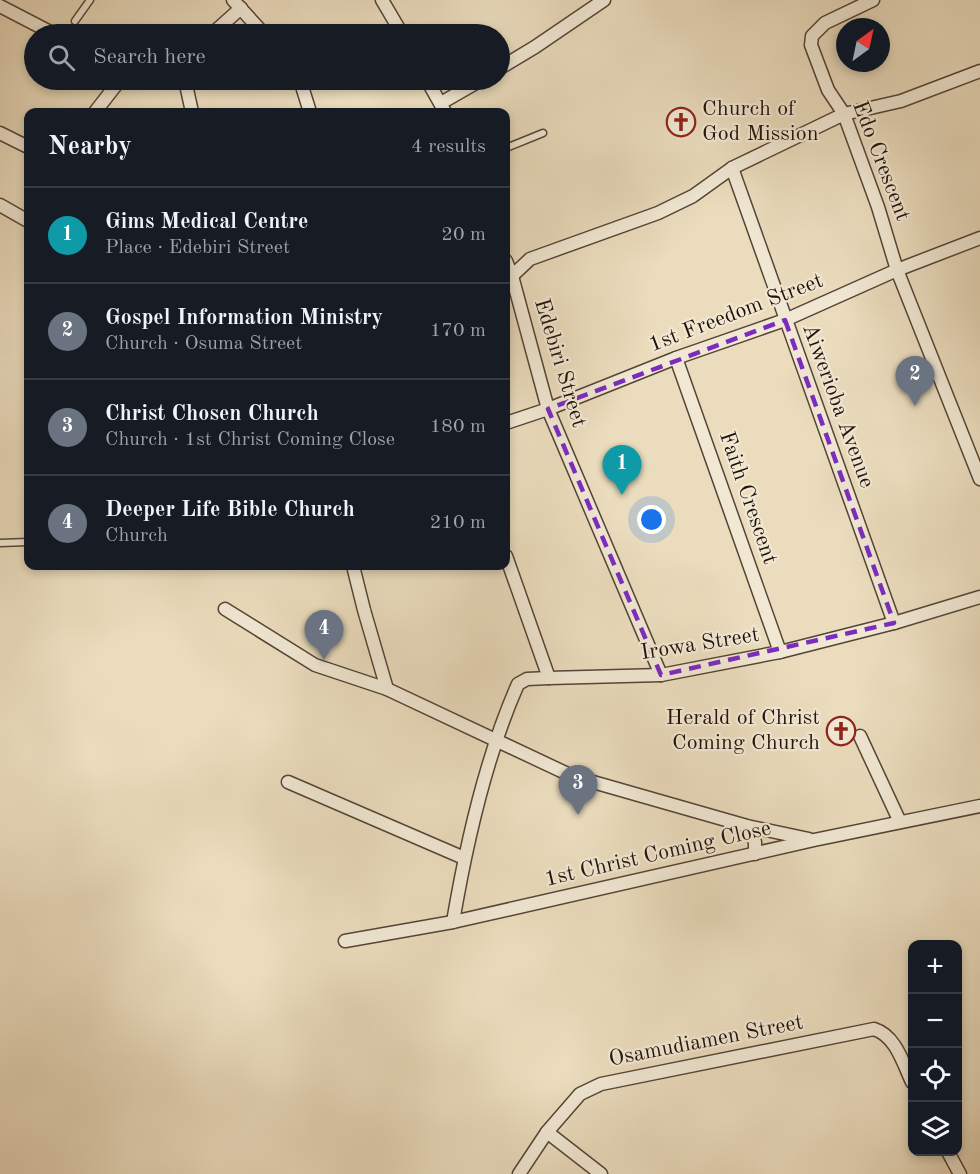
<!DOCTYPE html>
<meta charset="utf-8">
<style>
:root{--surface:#171b24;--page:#20242c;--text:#f1f3f6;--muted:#9ea1a6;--line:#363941;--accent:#db2777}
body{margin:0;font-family:"Old Standard TT",serif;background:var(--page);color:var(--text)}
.controls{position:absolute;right:18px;bottom:18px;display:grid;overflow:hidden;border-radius:12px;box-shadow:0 3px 9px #0003}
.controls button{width:54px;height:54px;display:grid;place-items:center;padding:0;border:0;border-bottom:2px solid var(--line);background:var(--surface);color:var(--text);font:30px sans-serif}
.compass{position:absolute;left:836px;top:18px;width:54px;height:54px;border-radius:50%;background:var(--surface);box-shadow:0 3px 9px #0003;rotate:33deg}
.you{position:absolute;left:652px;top:520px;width:21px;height:21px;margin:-15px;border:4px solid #fff;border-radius:50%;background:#1a73e8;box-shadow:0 0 0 9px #1a73e833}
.badge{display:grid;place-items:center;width:39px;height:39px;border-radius:50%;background:var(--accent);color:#fff;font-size:20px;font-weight:700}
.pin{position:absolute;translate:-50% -50px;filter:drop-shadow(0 2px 3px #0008)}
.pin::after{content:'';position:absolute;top:32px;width:21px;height:18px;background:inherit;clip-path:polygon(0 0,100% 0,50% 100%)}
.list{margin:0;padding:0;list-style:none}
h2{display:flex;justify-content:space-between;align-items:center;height:78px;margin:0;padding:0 24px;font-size:26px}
h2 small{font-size:20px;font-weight:400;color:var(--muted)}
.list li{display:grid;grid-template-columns:39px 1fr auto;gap:18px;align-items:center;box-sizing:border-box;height:96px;padding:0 24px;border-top:2px solid var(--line)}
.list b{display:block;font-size:22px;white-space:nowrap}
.list p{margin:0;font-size:20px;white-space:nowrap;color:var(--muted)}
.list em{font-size:20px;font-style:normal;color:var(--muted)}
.icon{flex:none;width:33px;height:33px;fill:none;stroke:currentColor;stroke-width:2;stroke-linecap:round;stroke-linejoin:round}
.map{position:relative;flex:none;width:980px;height:1174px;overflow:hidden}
.search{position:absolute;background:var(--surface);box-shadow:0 3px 9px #0003;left:24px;top:24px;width:486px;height:66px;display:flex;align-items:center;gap:15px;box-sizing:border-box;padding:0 21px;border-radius:33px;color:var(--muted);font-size:22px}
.panel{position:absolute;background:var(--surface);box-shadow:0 3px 9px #0003;left:24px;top:108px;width:486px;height:462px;border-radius:12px}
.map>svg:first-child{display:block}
</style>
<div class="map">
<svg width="980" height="1174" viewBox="0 0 980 1174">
<rect width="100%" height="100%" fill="#eadcbd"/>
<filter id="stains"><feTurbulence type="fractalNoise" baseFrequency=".00333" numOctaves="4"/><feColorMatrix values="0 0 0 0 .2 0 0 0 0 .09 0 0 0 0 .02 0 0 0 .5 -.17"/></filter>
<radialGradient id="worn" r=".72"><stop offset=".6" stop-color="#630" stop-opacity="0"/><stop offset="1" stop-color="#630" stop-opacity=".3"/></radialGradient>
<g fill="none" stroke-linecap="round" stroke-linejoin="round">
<!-- lane casing -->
<g stroke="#554435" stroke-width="9">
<g id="lane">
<path d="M75,21L90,0"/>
<path d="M506,148L543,133"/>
<path d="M0,543L28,542"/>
</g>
</g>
<!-- street casing -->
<g stroke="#554435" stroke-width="15">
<g id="street">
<path d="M233,0L264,34"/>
<path d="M382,0L402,34"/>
<path d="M873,0L825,23L812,36L811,45L828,90L844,114L878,207L897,270L980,479"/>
<path d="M0,6L54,34"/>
<path d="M212,34L241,8"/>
<path d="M500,68L535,47L604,0"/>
<path d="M185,80L192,112"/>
<path d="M300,80L310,112"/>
<path d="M427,80L445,112"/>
<path d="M441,103L481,80"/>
<path d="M95,112L120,80"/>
<path d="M0,133L28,147"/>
<path d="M732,168L894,623"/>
<path d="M0,205L28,221"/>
<path d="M506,261L512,276L548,409L661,675"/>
<path d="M506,278L512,276L530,259L658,213L693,196L732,168L844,114L901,101L980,71"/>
<path d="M676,358L780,652"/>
<path d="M506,423L548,409L676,358L785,320L897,270L980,238"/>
<path d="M506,556L549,678"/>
<path d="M353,566L364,610L387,689"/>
<path d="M225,609L315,665L387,689L572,776L747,826L809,839"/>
<path d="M860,736L900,822"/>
<path d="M288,782L464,858"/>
<path d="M747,826L755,842V854"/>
<path d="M453,922C466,845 486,756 518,684L527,679L549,678L661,675L780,652L894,623L980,597"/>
<path d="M345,941L453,922L814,840L980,806"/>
<path d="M547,1132L601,1174"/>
<path d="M948,1152L960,1174"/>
<path d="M519,1174L547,1132L580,1094L601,1084L874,1029C896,1036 903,1063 912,1082"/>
</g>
</g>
<!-- lane -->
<use href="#lane" stroke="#f1e8d4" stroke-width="6"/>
<!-- street -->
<use href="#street" stroke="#f1e8d4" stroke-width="12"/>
</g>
<!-- marked area -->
<path fill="none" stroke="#7b2cbf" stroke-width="4.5" stroke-dasharray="12 8" stroke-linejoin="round" d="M785,320L894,623L661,675L548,409Z"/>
<!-- icons -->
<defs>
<g id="church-ring" transform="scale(1.5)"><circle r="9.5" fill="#f1e8d4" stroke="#8f2418" stroke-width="1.5"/><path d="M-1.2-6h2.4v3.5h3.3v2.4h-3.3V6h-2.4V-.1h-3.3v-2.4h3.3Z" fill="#8f2418"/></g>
</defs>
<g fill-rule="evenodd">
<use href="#church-ring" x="681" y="122"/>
<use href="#church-ring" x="841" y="731"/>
</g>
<g text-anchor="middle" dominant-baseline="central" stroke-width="4.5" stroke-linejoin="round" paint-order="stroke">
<!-- poi labels -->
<g font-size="22" fill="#231108" stroke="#f1e8d4" text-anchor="start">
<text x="702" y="109">Church of<tspan x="702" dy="25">God Mission</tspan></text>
<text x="820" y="718" text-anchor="end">Herald of Christ<tspan x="820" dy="25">Coming Church</tspan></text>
</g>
<!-- street labels -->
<g font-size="22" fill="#231108" stroke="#f1e8d4">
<text transform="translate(881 161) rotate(69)">Edo Crescent</text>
<text transform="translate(736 313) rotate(-21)">1st Freedom Street</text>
<text transform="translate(560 363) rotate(73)">Edebiri Street</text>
<text transform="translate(838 406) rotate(70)">Aiwerioba Avenue</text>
<text transform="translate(748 498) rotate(71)">Faith Crescent</text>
<text transform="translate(700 644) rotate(-9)">Irowa Street</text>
<text transform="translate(658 854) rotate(-13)">1st Christ Coming Close</text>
<text transform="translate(706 1041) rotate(-11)">Osamudiamen Street</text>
</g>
</g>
<rect width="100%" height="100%" filter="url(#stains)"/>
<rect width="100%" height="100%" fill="url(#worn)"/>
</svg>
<div class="controls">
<button>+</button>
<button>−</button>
<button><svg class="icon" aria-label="locate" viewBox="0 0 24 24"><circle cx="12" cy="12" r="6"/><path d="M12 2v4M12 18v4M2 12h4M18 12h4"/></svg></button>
<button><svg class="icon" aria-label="layers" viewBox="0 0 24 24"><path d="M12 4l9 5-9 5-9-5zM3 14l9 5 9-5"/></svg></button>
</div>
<svg class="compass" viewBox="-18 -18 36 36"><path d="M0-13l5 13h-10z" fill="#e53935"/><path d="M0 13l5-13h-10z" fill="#9ea1a6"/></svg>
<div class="you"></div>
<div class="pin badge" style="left:622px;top:495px;background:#0f9aa8">1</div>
<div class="pin badge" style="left:915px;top:406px;background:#6b7280">2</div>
<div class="pin badge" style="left:578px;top:815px;background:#6b7280">3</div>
<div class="pin badge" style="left:324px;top:660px;background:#6b7280">4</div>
<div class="search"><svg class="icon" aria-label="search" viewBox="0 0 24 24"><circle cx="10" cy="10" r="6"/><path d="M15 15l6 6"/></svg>Search here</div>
<section class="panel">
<h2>Nearby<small>4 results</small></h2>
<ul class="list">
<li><span class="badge" style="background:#0f9aa8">1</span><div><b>Gims Medical Centre</b><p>Place · Edebiri Street</p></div><em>20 m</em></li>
<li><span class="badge" style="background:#6b7280">2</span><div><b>Gospel Information Ministry</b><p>Church · Osuma Street</p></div><em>170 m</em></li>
<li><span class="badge" style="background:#6b7280">3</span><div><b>Christ Chosen Church</b><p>Church · 1st Christ Coming Close</p></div><em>180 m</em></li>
<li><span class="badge" style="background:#6b7280">4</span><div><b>Deeper Life Bible Church</b><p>Church</p></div><em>210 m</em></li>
</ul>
</section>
</div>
